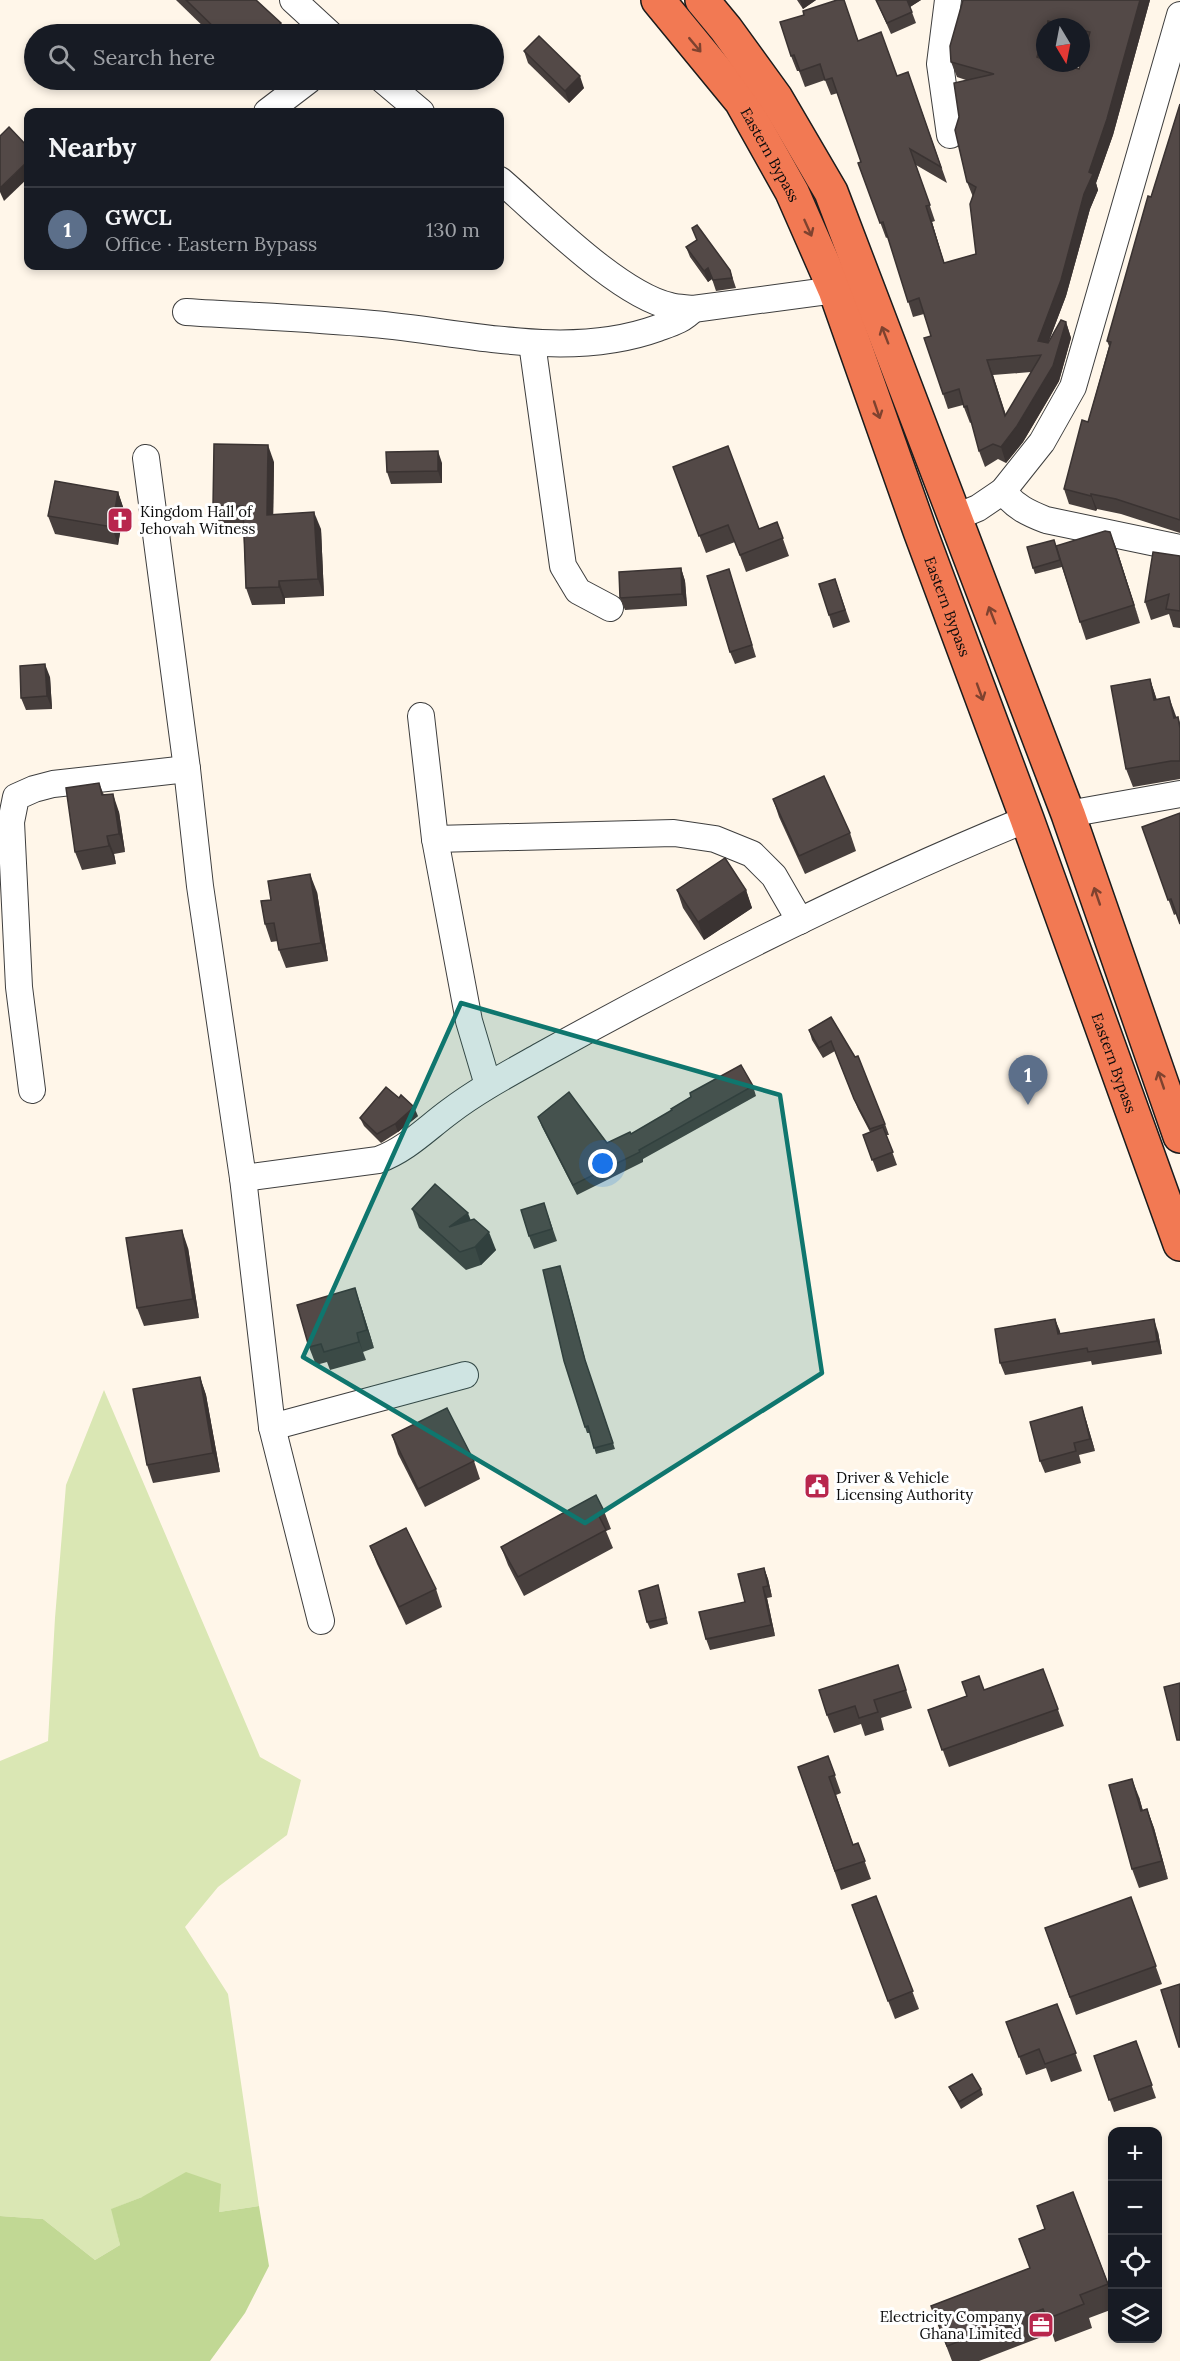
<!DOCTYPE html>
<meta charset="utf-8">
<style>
:root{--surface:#171b24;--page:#20242c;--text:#f1f3f6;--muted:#9ea1a6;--line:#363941;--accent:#d797aa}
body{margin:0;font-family:Lora,serif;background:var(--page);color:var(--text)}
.controls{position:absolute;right:18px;bottom:18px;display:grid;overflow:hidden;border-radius:12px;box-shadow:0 3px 9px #0003}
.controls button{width:54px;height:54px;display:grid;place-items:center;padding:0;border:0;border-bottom:2px solid var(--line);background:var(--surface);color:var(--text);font:30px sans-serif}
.compass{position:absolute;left:1036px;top:18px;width:54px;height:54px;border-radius:50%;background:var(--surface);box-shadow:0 3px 9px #0003;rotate:170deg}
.you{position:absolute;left:603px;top:1164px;width:21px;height:21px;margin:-15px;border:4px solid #fff;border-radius:50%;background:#1a73e8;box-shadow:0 0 0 9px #1a73e833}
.badge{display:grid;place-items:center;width:39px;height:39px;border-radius:50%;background:var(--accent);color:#fff;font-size:20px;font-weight:700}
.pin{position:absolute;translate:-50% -50px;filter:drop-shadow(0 2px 3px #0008)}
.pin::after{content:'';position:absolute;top:32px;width:21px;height:18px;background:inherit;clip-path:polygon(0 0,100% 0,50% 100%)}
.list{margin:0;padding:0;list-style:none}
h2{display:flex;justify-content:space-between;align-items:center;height:78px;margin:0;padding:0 24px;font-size:26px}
h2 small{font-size:20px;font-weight:400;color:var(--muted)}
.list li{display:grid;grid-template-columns:39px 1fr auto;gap:18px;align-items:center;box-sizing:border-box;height:84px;padding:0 24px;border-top:2px solid var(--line)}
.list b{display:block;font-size:22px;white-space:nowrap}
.list p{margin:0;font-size:20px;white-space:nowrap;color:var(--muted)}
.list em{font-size:20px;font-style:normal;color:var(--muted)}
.icon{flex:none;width:33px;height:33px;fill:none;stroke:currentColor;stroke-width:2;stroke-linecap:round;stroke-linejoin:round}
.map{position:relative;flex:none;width:1180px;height:2361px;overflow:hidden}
.search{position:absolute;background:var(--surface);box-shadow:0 3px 9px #0003;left:24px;top:24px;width:480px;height:66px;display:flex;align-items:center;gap:15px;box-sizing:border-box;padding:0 21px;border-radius:33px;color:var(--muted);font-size:22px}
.panel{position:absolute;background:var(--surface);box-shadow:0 3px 9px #0003;left:24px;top:108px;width:480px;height:162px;border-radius:12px}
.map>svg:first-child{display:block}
</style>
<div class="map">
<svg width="1180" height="2361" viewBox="0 0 1180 2361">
<rect width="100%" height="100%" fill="#fff6e9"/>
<!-- green -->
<path fill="#dae7b4" d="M104,1390L260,1757L301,1780L287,1835L218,1887L185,1927L228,1994L259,2206L219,2212L142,2197L112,2209L120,2245L95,2260L43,2219L0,2216V1761L48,1741L55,1618L66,1485Z"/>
<!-- forest -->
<path fill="#c1d894" d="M186,2172L221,2184L219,2212L259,2206L269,2266L245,2313L210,2361H0V2216L43,2219L95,2260L120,2245L111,2209L142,2197Z"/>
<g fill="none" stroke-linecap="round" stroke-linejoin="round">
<!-- street casing -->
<g stroke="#3e3e3e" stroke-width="28">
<g id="street">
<path d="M293,0L330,34"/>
<path d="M948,0L940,64L950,135"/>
<path d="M383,80L421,112"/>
<path d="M267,112L309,80"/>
<path d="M500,180C542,216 618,294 670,306C677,308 686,308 693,309L835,290"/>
<path d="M186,312C248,316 311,318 373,324C466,332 567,361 658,328C672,323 683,320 693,309"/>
<path d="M532,343L563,566L578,591L610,608"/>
<path d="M146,458L187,769L200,886L243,1178L272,1427L321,1621"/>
<path d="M1003,491C1015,507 1028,513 1046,520L1180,548"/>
<path d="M954,518L978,508L1003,491L1042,442L1073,387L1180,15"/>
<path d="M421,716L435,839L469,1021L488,1085"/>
<path d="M1068,814L1180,794"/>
<path d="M435,839L674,833L715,839L752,854L774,876L800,921"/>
<path d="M32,1090L19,987L11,822L16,797L34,789L53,784L187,769"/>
<path d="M243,1178L378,1160C406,1150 426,1129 449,1112C478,1090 510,1073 542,1055C699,968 861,887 1027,819"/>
<path d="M272,1427L465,1375"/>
</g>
</g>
<!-- highway casing -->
<g stroke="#1c1c1c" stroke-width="36">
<g id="highway">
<path id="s1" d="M658,0L741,101L792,192L835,290L920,531L1027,819L1180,1244"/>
<path d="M702,0L726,29L776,98L831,192L1068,814L1180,1136"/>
</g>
</g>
<!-- street -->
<use href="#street" stroke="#fff" stroke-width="26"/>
<!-- highway -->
<use href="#highway" stroke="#f27953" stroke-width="33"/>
</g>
<!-- wall -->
<g fill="#473f3d" fill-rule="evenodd">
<path d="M176,0H256L285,34H211Z"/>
<path d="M797,0H816L803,9Z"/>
<path d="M876,0H921L910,7L916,23L891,34Z"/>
<path d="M963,0H1150L1113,135L1096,183L1098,190L1090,209L1066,296L1049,341L1066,322L1071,338L1059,381L1023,442L1006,463L998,459L985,467L979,451L972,422L970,423L963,405L948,409L943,394L931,336L924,314L913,317L888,237L886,238L858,163L861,162L838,93L831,95L825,80L805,87L799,71H797L791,56L804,15L858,41L897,76L908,72L947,183L916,165L935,221L932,222L944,263L976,254L973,197L967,182L959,117L966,80L957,77L951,62ZM1045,27H1081V44L1086,45L1079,69L1045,63ZM1031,372L1006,415L993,375Z"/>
<path d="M524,51L584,88L569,103L528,63Z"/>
<path d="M1180,104V533L1121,514L1097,509L1096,511L1069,504L1064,489L1088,422L1109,346L1107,341L1151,197Z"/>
<path d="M686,247L730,270L736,288L716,291L712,279L708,282L690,257Z"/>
<path d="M274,462L273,515L321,529L324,596L285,598V604L252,605L246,588L243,523H219L213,506Z"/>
<path d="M442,463V483L391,484L387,472Z"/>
<path d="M673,467L759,529L777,522L789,556L746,572L735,542L706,553Z"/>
<path d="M118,492L124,510L118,545L55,534L48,516Z"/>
<path d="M1056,546L1117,550L1140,623L1086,640L1062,567L1035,574L1033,568Z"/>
<path d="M1180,556V628L1173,627L1169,614L1151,620L1145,602Z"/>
<path d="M681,568L685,581L687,606L625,610L620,598Z"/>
<path d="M729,569L756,657L735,664L730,652Z"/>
<path d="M835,579L850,622L833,628L829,615Z"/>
<path d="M50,677L52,709L26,710L21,698Z"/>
<path d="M1150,679L1157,700L1176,718L1178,717L1180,723V779L1133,787L1126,769Z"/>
<path d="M99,783L104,795L119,812L125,852L114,854L116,864L82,870L75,852Z"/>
<path d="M773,799L850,833L856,851L805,874L779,817Z"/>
<path d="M1180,813L1176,914L1174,915L1142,827Z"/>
<path d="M677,890H746L752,908L704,940L683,908Z"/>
<path d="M317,892L328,961L286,968L279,950L278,941L271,942L265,924Z"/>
<path d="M831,1017L885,1124L889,1135H886L897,1165L877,1172L863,1135L870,1132L858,1109L835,1051L823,1058L812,1040L809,1030Z"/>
<path d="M753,1086L756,1096L643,1159V1162L577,1195L542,1127L538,1117L607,1143L631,1134L672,1111L691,1097L690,1093Z"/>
<path d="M418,1116L398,1132L381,1143L364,1126L360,1118Z"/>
<path d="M412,1209L471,1220L496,1250L481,1265L466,1270L419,1228Z"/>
<path d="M548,1215L557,1241L534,1249L529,1236Z"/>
<path d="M188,1248L199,1318L144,1326L137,1308Z"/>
<path d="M562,1272L587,1366L615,1449L596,1454L590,1433H587L585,1427Z"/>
<path d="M361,1306L374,1348L363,1352L366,1360L330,1370L327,1362L316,1365L309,1347Z"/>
<path d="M1055,1319L1060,1333L1158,1332L1162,1354L1092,1365L1091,1361L1005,1375L1000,1363Z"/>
<path d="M200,1377L206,1395L220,1472L153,1483L147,1465Z"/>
<path d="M1086,1420L1095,1451L1079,1455L1081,1463L1045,1473L1040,1461Z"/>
<path d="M392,1435L474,1461L480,1479L425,1507L398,1454Z"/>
<path d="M604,1511L611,1529L606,1531L613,1548L524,1596L508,1565L501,1547Z"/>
<path d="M370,1546L436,1589L442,1607L406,1625L377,1564Z"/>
<path d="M764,1568L768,1579L772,1597L767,1598L775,1636L710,1650L706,1639L745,1602Z"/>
<path d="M658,1585L668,1624L650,1629L647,1622Z"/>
<path d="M1043,1669L1064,1726L949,1767L928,1710Z"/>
<path d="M904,1683L912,1708L881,1718L884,1730L865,1736L861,1724L834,1733L827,1715Z"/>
<path d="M828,1756L841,1793L836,1795L853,1844L858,1843L871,1879L841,1890L798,1767Z"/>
<path d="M1139,1797L1143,1811L1147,1809L1154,1828L1168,1879L1139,1888L1132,1869Z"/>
<path d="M876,1896L919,2009L895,2019L852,1905Z"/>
<path d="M1131,1897L1162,1984L1076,2015L1045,1928Z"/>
<path d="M1057,2004L1082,2071L1051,2082L1046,2068L1026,2075L1006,2022Z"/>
<path d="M1136,2041L1156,2098L1114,2112L1094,2056Z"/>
<path d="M949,2087L981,2089L983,2095L961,2109L952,2093Z"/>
<path d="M1073,2192L1113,2296V2309L1089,2318L1092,2328L1055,2342L1052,2333L979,2361H952L931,2306L1030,2268L1019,2239L1045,2229Z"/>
</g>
<!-- shaded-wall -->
<g fill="#3a3332">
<path d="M800,0H816L803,9Z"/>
<path d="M907,0H921L910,7Z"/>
<path d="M1140,0H1150L1113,135L1096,183L1098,190L1090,209L1066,296L1043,356L1038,341Z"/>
<path d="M281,23L285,34H270Z"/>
<path d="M1045,32V63L1037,57Z"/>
<path d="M580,76L584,88L569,103L565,91Z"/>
<path d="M242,80H247L243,84Z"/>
<path d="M28,161V178L4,201L0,192V188Z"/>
<path d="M926,206L932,222L949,279L944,263Z"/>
<path d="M708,268L712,279L708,282L704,271Z"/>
<path d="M1066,322L1071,338L1059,381L1023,442L1006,463L1001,447Z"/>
<path d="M987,360L993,375L1011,432L1005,416Z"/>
<path d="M268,445L274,462L273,532L267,515Z"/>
<path d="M438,451L442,463V483L438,471Z"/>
<path d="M118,492L124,510L118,545L112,527Z"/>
<path d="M1091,494L1097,509L1096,511L1091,496Z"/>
<path d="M314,512L321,529L324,596L318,579Z"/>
<path d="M1110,532L1117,550L1140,623L1134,605Z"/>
<path d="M681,568L685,581L687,606L682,594Z"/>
<path d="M279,581L285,598V604L279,587Z"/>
<path d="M45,664L50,677L52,709L47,696Z"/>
<path d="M1150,679L1156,698L1160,718L1154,700Z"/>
<path d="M1169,697L1176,716L1180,736L1174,718Z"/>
<path d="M113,794L119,812L125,852L119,834Z"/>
<path d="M107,836L114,854L116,864L109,846Z"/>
<path d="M310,874L317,892L328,961L321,943Z"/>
<path d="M746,890L752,908L704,940L698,922Z"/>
<path d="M414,1107L418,1116L398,1132L395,1124Z"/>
<path d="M468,1213L475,1231L449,1227Z"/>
<path d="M182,1230L188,1248L199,1318L193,1299Z"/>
<path d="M489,1232L496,1250L481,1265L475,1247Z"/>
<path d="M355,1288L361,1306L374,1348L367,1330Z"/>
<path d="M1055,1319L1060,1331L1062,1346L1058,1334Z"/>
<path d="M1154,1319L1158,1332L1162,1354L1157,1341Z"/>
<path d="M357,1333L363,1352L366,1360L359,1342Z"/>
<path d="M200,1377L206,1395L220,1472L213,1453Z"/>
<path d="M1082,1407L1086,1420L1095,1451L1090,1439Z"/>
<path d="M764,1568L768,1579L772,1597L768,1586Z"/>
<path d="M763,1587L767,1598L775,1636L771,1625Z"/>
<path d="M1132,1779L1139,1797L1148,1829L1141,1811Z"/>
<path d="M1147,1809L1154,1828L1168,1879L1162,1861Z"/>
</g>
<!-- building -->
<g fill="#534947" stroke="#3a3332" stroke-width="1.5" fill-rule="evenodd">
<path d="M186,0H256L281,23L270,34H221Z"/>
<path d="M837,0H844L858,41L881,32L897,76L908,72L941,167L910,149L930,205L926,206L944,263L976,254L970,204L976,187L967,182L955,130L959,117L954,83L994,74L951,62L950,46L963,0H1140L1107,119L1089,172L1093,174L1084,194L1061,280L1038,341L1048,343L1061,320L1066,322L1053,366L1017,426L1001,447L993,444L979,451L967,406L964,407L959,389L943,394L924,338L931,336L919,298L908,302L883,222L880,223L858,163L861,162L832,78L825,80L820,64L800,71L794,55L791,56L780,22L804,15L803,11ZM1048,21L1071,27H1081V30L1090,32L1079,69L1057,63H1045V60L1037,57L1045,32V27H1047ZM1041,355L1039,359L1005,416L987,360Z"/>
<path d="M876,0H907L912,12L887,23Z"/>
<path d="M539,36L580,76L565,91L524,51Z"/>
<path d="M1180,104V520L1116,499L1091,494V496L1064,489L1082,420L1088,422L1111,342L1107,341L1148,196L1151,197Z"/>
<path d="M9,127L28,147V161L0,188V136Z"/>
<path d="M697,225L730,270L732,278L713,280L708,268L704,271L686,247L697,240L692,228Z"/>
<path d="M214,444L268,445L267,515L314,512L318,579L279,581V587L246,588L243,506H213Z"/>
<path d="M728,446L759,529L777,522L783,538L740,555L728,525L699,536L673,467Z"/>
<path d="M438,451V471L387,472L386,452Z"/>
<path d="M55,481L118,492L112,527L48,516Z"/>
<path d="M1105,531L1110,532L1134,605L1080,622L1056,546Z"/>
<path d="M1054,540L1060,560L1033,568L1027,547Z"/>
<path d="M1153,552L1180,556V611L1166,609L1169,594L1145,602Z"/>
<path d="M681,568L682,594L620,598L619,572Z"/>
<path d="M729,569L752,645L730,652L707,576Z"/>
<path d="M835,579L845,610L829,615L819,584Z"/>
<path d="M45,664L47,696L21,698L20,666Z"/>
<path d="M1150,679L1154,700L1169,697L1174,718L1178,717L1180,728V761H1171L1126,769L1111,686Z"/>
<path d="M824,776L850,833L799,856L773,799Z"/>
<path d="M99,783L102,795L113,794L119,834L107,836L109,846L75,852L66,788Z"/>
<path d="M1180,813V924L1171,899L1168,900L1142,827Z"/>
<path d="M725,858L746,890L698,922L677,890Z"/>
<path d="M310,874L321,943L279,950L274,923L265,924L261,901L271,900L268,881Z"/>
<path d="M831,1017L855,1057L858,1056L885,1124L870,1129L854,1099L831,1041L819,1048L809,1030Z"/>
<path d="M741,1065L753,1086L639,1150L640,1152L573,1185L538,1117L569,1092L607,1143L630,1132L631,1134L672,1110L671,1109L691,1097L690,1093Z"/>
<path d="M386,1087L399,1098L401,1095L414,1107L395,1124L377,1134L360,1118Z"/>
<path d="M883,1127L893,1152L872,1160L863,1135Z"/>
<path d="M435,1184L468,1213L449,1227L474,1219L489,1232L475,1247L460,1252L412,1209Z"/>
<path d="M544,1203L552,1229L529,1236L521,1210Z"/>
<path d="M182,1230L193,1299L137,1308L126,1238Z"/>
<path d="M560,1266L585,1360L613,1443L594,1448L588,1426L585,1427L564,1361L543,1270Z"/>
<path d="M355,1288L367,1330L357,1333L359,1342L324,1352L321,1344L309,1347L297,1305Z"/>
<path d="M1055,1319L1058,1334L1154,1319L1157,1341L1088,1352L1087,1348L1000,1363L995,1329Z"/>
<path d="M200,1377L213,1453L147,1465L133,1389Z"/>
<path d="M1082,1407L1090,1439L1074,1443L1076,1451L1040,1461L1030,1422Z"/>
<path d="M447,1408L474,1461L418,1489L392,1435Z"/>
<path d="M596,1495L604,1511L598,1514L606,1530L518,1577L501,1547Z"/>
<path d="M406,1528L436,1589L399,1607L370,1546Z"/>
<path d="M764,1568L768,1586L763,1587L771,1625L706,1639L699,1612L745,1602L738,1574Z"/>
<path d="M658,1585L666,1618L647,1622L639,1591Z"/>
<path d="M898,1665L906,1690L874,1700L878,1712L859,1718L855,1706L827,1715L819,1690Z"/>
<path d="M1043,1669L1058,1709L942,1750L928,1710L967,1696L962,1682L979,1676L984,1690Z"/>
<path d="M1180,1683V1740H1177L1164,1687Z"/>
<path d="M828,1756L835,1775L829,1777L853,1845L858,1843L865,1861L835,1871L798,1767Z"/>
<path d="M1132,1779L1141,1811L1147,1809L1162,1861L1132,1869L1109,1785Z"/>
<path d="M876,1896L913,1991L888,2001L852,1905Z"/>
<path d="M1131,1897L1156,1966L1070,1997L1045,1928Z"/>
<path d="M1180,1984V2047H1179L1161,1990Z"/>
<path d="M1057,2004L1076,2053L1045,2064L1039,2049L1019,2057L1006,2022Z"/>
<path d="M1136,2041L1152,2085L1109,2100L1094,2056Z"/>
<path d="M972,2074L981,2089L959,2102L949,2087Z"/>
<path d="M1073,2192L1108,2284L1080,2295L1084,2304L1047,2319L1043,2309L947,2346L931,2306L1030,2268L1019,2239L1045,2229L1037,2206Z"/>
</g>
<!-- one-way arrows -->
<defs><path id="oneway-shaft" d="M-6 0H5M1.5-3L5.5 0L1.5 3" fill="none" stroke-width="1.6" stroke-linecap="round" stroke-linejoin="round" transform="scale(1.5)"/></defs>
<g stroke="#7e422f">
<use href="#oneway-shaft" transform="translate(695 45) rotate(50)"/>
<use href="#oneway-shaft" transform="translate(808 228) rotate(66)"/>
<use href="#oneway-shaft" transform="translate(885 335) rotate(-111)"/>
<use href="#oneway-shaft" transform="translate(877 410) rotate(71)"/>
<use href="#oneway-shaft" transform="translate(992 615) rotate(-111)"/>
<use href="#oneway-shaft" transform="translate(980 692) rotate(70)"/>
<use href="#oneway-shaft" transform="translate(1097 896) rotate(-109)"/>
<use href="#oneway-shaft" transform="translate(1161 1080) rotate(-109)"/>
</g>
<!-- marked area -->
<path fill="#0f766e" fill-opacity="0.2" stroke="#0f766e" stroke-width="4.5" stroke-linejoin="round" d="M461,1003L780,1095L822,1373L585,1523L303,1357Z"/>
<!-- icons -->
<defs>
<g id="church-square" transform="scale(1.35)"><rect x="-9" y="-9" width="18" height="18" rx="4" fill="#b8264d" stroke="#fff"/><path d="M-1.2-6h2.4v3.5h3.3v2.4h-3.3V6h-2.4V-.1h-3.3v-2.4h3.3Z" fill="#fff"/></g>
<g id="civic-square" transform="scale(1.35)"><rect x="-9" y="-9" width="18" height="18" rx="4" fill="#b8264d" stroke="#fff"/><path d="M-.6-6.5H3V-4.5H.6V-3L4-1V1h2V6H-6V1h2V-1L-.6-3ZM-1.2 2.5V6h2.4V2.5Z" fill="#fff"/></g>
<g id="office-square" transform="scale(1.35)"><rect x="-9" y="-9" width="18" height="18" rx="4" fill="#b8264d" stroke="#fff"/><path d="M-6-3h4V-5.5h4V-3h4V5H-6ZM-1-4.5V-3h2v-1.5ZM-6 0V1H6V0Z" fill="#fff"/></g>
</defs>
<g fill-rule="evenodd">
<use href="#church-square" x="120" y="520"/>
<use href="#civic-square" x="817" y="1486"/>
<use href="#office-square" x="1041" y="2325"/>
</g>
<g text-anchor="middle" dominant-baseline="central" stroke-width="6" stroke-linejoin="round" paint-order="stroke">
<!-- street labels -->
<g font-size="15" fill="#0b0b0b" stroke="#fff">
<text stroke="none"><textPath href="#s1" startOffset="192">Eastern Bypass</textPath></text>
<text stroke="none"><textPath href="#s1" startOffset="678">Eastern Bypass</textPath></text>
<text stroke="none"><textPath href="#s1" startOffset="1164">Eastern Bypass</textPath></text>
</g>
<!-- poi labels -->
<g font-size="15" fill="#0b0b0b" stroke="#fff" text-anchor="start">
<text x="140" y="511">Kingdom Hall of<tspan x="140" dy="17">Jehovah Witness</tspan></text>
<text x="836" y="1477">Driver &amp; Vehicle<tspan x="836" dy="17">Licensing Authority</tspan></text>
<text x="1022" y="2316" text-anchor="end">Electricity Company<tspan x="1022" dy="17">Ghana Limited</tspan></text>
</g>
</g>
</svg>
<div class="controls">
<button>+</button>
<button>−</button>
<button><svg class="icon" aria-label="locate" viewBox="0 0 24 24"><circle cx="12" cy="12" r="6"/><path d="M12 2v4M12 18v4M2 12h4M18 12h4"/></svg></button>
<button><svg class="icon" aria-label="layers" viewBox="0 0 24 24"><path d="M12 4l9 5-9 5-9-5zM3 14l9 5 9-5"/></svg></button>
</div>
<svg class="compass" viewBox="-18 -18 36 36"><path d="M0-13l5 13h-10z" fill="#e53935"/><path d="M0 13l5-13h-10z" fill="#9ea1a6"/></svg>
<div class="you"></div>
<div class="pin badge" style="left:1028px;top:1105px;background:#5c6f8a">1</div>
<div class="search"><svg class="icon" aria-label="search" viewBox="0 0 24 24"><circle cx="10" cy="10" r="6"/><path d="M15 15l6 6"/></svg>Search here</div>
<section class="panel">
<h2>Nearby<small></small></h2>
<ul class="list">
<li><span class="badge" style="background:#5c6f8a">1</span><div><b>GWCL</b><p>Office · Eastern Bypass</p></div><em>130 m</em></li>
</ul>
</section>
</div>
